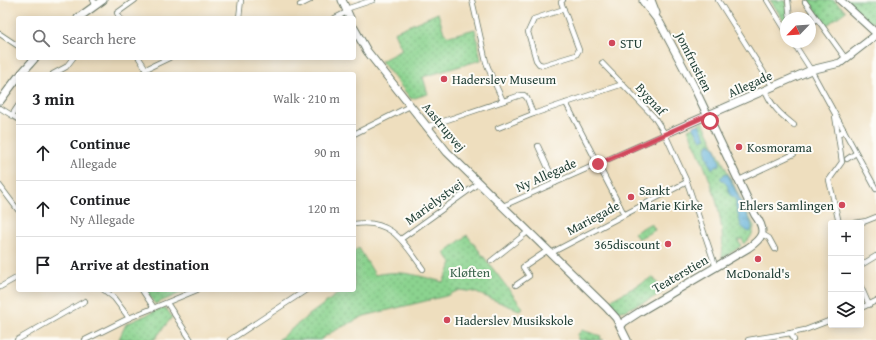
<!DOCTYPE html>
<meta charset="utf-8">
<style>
:root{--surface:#fff;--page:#f6f6f6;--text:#202124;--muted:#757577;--line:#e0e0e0}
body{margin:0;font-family:"Gentium Book Plus",serif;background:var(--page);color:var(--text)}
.controls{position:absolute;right:12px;bottom:12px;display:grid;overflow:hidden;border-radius:4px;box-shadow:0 2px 10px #0003}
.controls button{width:36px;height:36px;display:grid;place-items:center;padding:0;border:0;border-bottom:1px solid var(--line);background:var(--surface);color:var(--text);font:20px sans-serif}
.compass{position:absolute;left:780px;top:12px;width:36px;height:36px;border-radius:50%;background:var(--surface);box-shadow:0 2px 10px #0003;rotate:245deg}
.stop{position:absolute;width:12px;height:12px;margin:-9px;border:3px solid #d1495b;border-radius:50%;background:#fff}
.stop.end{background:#d1495b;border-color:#fff;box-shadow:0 1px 4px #0008}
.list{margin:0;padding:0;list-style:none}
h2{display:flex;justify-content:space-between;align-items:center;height:52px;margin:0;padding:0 16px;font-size:17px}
h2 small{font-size:13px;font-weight:400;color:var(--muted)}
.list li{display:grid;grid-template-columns:26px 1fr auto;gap:12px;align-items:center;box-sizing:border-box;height:56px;padding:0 16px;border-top:1px solid var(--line)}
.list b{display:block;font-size:15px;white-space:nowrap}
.list p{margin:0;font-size:13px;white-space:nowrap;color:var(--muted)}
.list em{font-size:13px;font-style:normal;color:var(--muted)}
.icon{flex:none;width:22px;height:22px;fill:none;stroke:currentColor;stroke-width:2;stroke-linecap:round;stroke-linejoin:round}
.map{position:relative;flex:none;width:876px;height:340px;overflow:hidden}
.search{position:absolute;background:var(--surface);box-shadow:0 2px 10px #0003;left:16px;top:16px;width:340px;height:44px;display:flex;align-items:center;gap:10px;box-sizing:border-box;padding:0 14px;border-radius:4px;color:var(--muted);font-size:15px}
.panel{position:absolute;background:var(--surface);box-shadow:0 2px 10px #0003;left:16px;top:72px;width:340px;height:220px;border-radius:4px}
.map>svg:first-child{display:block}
</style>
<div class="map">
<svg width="876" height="340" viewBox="0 0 876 340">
<defs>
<pattern id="green-dots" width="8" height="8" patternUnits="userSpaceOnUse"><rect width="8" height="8" fill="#8bd38f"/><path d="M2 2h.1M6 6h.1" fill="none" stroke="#71ac76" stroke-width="1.8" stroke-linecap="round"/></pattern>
<pattern id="water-ripples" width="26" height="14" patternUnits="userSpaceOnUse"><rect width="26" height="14" fill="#5badd6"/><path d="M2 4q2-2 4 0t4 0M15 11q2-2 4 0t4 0" fill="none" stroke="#4b8eae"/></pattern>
</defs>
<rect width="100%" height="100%" fill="#fdfcf7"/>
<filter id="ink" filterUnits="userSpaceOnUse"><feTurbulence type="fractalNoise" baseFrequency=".025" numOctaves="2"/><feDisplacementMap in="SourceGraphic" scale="8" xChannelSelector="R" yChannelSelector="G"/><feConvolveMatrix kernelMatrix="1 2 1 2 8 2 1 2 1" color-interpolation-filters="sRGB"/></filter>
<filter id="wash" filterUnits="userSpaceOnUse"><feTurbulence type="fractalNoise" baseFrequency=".012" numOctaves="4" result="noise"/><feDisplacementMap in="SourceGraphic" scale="16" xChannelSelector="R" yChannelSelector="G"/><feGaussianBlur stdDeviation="0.9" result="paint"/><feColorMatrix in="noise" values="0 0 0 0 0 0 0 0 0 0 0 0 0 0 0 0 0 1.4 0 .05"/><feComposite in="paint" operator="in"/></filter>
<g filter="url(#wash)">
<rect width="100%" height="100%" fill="#eedebe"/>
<!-- green -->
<g fill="url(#green-dots)" stroke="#558862">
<path d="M770,0L786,1L788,18H786V24Z"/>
<path d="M809,0H834L846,11L826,26Z"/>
<path d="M846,0H876V23L869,21Z"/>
<path d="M438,13L444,33L449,36L475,29L481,60L423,77L428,94L411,99L381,61L402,50L394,32Z"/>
<path d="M703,122L754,226C753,234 750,239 744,244L742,239L738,240L741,246L722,259C726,210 707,172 688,129Z"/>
<path d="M651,223L655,230L638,239L634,233Z"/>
<path d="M467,235L523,308L519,310L474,292L459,290L446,296L364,316L332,332L320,340H278L309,315L343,290H354V251L359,248L375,275C401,269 419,276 443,282L452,263L444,253Z"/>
<path d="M653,277L663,292C655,297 648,301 639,304C630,307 628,312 617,311V309L609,301Z"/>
<path d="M145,290H188L155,304Z"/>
<path d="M166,308L172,317L154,340L119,339L126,324L160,309Z"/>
<path d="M582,330L601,336L600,339L604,340H578V334Z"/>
</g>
<!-- water -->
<g fill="url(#water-ripples)" stroke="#3d7585">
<path d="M699,124L706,138L701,140L693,126Z"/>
<path d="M711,143L716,150L720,163V165L715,166L712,169C709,160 704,155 707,145Z"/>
<path d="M725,173L728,175L751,223L752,228L750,232L747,231L741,226L736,207V201L734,197L730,195L727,185L720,178L723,176Z"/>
</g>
</g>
<g filter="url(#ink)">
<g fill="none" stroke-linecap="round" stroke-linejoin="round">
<!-- street casing -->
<g stroke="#677564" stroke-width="6">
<g id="street">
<path d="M93,0L96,5"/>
<path d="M472,0L486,62L491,75L503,101"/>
<path d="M563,0L561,2L579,50L576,55L543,65L539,64L536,60L528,32L534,19L564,9"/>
<path d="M718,0L773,87"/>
<path d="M767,0L786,31"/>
<path d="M788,0L790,18"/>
<path d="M805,2L846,59"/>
<path d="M300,5L310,0"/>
<path d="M346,9L373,0"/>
<path d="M120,18L117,13L135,0"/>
<path d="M239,18L241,0"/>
<path d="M335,18L347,12"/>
<path d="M810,24L817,19"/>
<path d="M0,34L18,46"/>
<path d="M793,42L811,70L876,189"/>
<path d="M139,58L146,69"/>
<path d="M602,63L654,117L665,134L687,182L716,268"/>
<path d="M53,74L66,67L73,58"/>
<path d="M144,74L146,69L169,58"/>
<path d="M765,90C772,107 780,114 794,125"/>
<path d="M566,103L624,214"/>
<path d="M0,108L18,119"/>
<path d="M12,115L18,106"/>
<path d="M835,116L838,135"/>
<path d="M426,127L521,95H524L527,98L533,114L623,84"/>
<path d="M498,128L533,114"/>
<path d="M354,134L410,106"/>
<path d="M538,146L555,183"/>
<path d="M847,159L856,153"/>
<path d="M739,180L794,154"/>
<path d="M0,186L18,210"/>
<path d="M503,206L665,134"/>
<path d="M839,223L829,180L842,162L838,135L844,130"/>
<path d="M855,223L866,221L876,217"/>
<path d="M354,224C392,218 404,243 423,269"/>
<path d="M762,234L769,238L775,249"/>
<path d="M401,239L479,183"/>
<path d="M551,253L687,182"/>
<path d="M491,261L529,231"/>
<path d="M861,265L876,256"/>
<path d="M516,285L529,276L523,267L548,250"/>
<path d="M0,287L18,277"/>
<path d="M861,287L869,305"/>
<path d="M104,290L114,298L129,318"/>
<path d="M142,290L154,308"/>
<path d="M167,303L191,340"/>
<path d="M861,308L876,301"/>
<path d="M791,333L794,340"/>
<path d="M17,340L85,301"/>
<path d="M85,340L129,318L197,290"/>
<path d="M230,340L306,290"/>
<path d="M748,340L791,333L805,330L831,320"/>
</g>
</g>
<!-- secondary casing -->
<g stroke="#677564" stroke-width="9">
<g id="secondary">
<path d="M342,0L350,18"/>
<path d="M651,0L656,13"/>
<path d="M840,0L876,33"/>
<path d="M78,18L103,0"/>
<path d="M354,28L367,51L447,152L606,307L616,318L627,340"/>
<path d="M21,74L35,58"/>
<path d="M0,101L18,77"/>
<path d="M665,134L811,70L840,63L876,35"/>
<path d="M621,326L624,322L641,311L748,248C763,238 767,231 755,215L694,87L660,23L643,1"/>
</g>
</g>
<!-- street -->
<use href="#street" stroke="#fff" stroke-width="4.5"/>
<!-- secondary -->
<use href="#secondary" stroke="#fff" stroke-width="7"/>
</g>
</g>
<g fill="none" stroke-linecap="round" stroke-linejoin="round" filter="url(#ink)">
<!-- route -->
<path stroke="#d1495b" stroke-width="5" d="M598,164L708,115L710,121"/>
</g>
<!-- markers -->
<g fill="#d1495b" stroke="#fdfcf7" stroke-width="1.5">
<circle cx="612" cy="43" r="4"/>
<circle cx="444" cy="79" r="4"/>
<circle cx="739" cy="147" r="4"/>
<circle cx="631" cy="197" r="4"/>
<circle cx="842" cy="205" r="4"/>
<circle cx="668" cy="244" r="4"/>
<circle cx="758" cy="259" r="4"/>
<circle cx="447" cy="320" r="4"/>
</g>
<g text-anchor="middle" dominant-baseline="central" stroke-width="4" stroke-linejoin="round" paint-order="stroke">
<!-- poi labels -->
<g font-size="13" fill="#1f3d34" stroke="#fdfcf7" text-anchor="start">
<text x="620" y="43">STU</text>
<text x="452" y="79">Haderslev Museum</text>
<text x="747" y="147">Kosmorama</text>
<text x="639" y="190">Sankt<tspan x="639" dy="15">Marie Kirke</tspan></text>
<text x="834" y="205" text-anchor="end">Ehlers Samlingen</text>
<text x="660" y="244" text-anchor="end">365discount</text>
<text x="758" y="273" text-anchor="middle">McDonald's</text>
<text x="455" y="320">Haderslev Musikskole</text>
</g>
<!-- street labels -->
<g font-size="13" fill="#1f3d34" stroke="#fdfcf7">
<text transform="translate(694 62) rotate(63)">Jomfrustien</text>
<text transform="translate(750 84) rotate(-24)">Allegade</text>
<text transform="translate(651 99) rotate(48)">Bygnaf</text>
<text transform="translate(444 127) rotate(50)">Aastrupvej</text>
<text transform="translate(546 175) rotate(-24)">Ny Allegade</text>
<text transform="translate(434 202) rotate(-36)">Marielystvej</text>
<text transform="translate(593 218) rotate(-28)">Mariegade</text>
<text transform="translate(680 274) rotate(-30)">Teaterstien</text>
</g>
<!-- park labels -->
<g font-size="13" fill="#3a624b" stroke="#fdfcf7">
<text x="470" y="272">Kløften</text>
</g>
</g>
</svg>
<div class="controls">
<button>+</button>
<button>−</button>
<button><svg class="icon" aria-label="layers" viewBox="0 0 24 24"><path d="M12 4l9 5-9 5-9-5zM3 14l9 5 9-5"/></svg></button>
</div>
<svg class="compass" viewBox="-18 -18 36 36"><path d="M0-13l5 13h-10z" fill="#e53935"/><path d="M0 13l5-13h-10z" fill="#757577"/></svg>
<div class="stop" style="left:710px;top:121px"></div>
<div class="stop end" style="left:598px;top:164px"></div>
<div class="search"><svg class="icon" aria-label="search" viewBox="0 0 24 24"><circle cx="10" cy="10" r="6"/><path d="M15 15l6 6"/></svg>Search here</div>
<section class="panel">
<h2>3 min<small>Walk · 210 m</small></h2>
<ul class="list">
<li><svg class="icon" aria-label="ahead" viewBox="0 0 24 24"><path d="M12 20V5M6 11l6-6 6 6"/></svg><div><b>Continue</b><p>Allegade</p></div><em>90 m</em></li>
<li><svg class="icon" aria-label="ahead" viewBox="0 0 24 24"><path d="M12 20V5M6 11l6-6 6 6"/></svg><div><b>Continue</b><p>Ny Allegade</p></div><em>120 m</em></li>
<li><svg class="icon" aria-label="arrive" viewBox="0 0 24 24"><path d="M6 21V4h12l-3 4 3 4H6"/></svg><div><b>Arrive at destination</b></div></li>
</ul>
</section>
</div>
